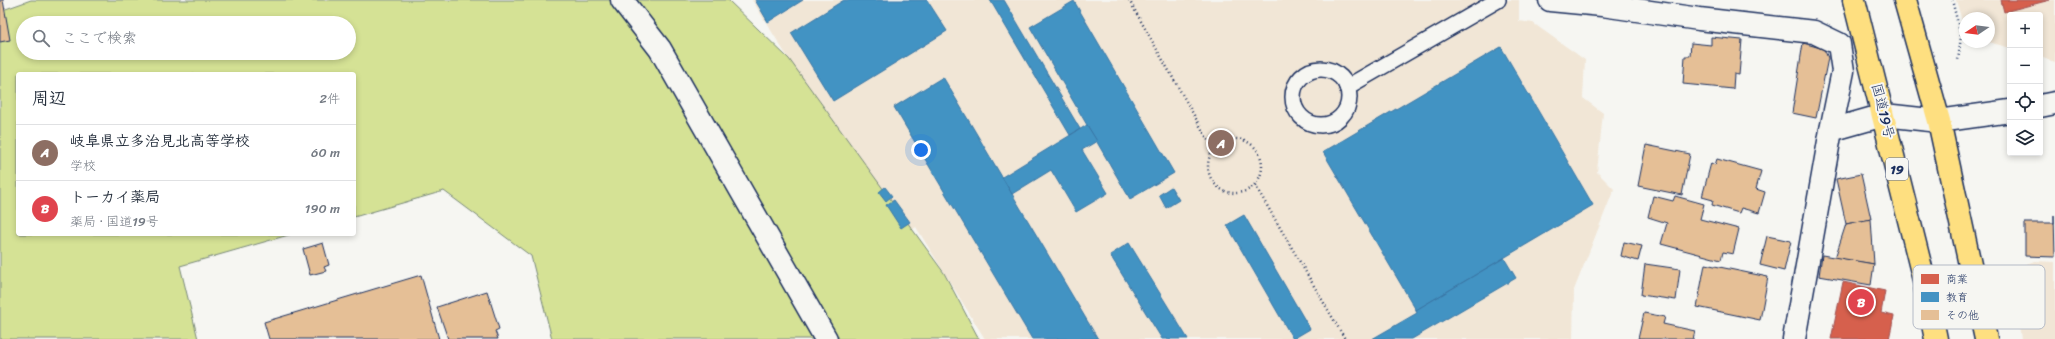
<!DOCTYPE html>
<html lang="ja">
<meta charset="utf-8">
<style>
:root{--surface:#fff;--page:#f2f2f3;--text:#1f2937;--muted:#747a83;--line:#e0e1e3;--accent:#2563eb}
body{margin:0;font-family:Sriracha,"Klee One",sans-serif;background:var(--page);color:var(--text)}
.controls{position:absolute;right:12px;top:12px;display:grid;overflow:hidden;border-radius:4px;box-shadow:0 2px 6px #0003}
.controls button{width:36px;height:36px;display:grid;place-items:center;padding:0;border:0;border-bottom:1px solid var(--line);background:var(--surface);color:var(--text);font:20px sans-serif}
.compass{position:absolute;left:1959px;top:12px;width:36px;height:36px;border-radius:50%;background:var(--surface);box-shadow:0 2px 6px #0003;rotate:257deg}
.you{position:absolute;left:921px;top:150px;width:14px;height:14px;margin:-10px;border:3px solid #fff;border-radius:50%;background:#1a73e8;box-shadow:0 0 0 6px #1a73e833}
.badge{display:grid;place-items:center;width:26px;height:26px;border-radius:50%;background:var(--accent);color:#fff;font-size:13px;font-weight:700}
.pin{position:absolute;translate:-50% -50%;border:2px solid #fff;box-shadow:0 1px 4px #0006}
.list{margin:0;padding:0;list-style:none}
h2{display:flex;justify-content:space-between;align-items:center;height:52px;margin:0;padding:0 16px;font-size:17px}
h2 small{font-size:13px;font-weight:400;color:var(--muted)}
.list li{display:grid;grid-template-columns:26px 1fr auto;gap:12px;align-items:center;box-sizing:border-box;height:56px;padding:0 16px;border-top:1px solid var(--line)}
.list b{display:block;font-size:15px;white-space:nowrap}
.list p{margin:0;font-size:13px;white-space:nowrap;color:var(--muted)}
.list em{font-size:13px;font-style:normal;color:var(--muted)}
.icon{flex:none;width:22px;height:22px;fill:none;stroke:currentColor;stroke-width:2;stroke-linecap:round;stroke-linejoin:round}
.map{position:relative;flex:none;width:2055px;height:339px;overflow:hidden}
.search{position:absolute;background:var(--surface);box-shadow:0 2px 6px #0003;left:16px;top:16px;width:340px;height:44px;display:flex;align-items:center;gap:10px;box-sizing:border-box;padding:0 14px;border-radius:22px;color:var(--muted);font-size:15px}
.panel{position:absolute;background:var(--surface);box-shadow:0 2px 6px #0003;left:16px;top:72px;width:340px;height:164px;border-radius:4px}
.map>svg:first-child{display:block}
</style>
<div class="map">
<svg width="2055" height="339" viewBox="0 0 2055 339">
<rect width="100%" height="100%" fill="#f6f6f2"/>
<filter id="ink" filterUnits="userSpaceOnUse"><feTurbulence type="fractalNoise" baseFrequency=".025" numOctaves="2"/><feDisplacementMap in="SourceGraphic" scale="8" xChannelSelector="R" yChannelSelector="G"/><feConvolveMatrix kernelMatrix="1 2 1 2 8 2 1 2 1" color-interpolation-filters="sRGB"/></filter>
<g filter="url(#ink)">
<!-- built -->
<g fill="#f1e6d6">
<path d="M752,0H1519V21L1533,23L1585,60L1583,98L1603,113L1597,172L1614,189L1574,290L1573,339H985L916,227L901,239Z"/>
<path d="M1956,0H2055V62L2040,57V15H2010V48L1989,42V18H1965V32Z"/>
<path d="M2035,261L2055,262V339H2021L2011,269Z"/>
</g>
<!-- green -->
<path fill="#d5e295" stroke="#78887a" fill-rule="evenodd" d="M31,0H728L789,59L944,273L979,339H552L531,256L444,191L354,217V74H18V234H292L180,266L198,339H0V11ZM23,23H349V53H23Z"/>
<!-- shops -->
<g fill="#d6604d" stroke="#9e5152">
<path d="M2001,0H2050L2004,12Z"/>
<path d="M1843,282L1885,291L1881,313L1894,316L1889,339H1831Z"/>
</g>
<!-- schools -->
<g fill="#4393c3" stroke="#3775a5">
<path d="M755,0H803L768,22Z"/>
<path d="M844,0H927L947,31L833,101L791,33Z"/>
<path d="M990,0H1004L1080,129L1070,135Z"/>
<path d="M1074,1L1174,173L1130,199L1030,27Z"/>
<path d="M1501,47L1593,205L1416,310L1323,152Z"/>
<path d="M943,77L1002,177L1098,339H1032L894,107Z"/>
<path d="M1087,125L1097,141L1082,150L1108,193L1076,212L1051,170L1012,194L1002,177Z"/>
<path d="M885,187L892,196L886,201L879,192Z"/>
<path d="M1171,187L1179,200L1166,208L1159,195Z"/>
<path d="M894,200L910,222L901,228L886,205Z"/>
<path d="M1244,215L1310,329L1293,339L1227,225Z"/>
<path d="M1129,243L1188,339H1162L1110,255Z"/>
<path d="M1504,258L1516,278L1412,339H1372L1417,313L1416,310Z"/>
</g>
<!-- building -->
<g fill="#e5bf96" stroke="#1b2f5e">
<path d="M0,0H3L10,40L0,42Z"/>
<path d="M1711,37L1742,40L1739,75L1734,74L1733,89L1683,84L1685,56H1690L1691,43L1711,45Z"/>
<path d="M1803,43L1824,49L1828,58L1816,118L1792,113Z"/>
<path d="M1646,145L1690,154L1682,195L1638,186Z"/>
<path d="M1717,159L1761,171L1756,189L1765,192L1759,213L1741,208L1739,213L1712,205L1713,200L1702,197L1711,163L1715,165Z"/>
<path d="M1861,174L1871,219L1846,224L1836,179Z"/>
<path d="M1653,196L1673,201L1675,196L1704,204L1700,219L1739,229L1733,254L1723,252L1721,260L1661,244L1667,223L1648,217Z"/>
<path d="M2054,215L2055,257L2025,256V223H2054Z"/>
<path d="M1871,219L1874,264L1835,258L1846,224Z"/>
<path d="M1767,236L1791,241L1784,271L1760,265Z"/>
<path d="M1624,242L1642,246L1638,261L1621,256Z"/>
<path d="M323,243L329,265L324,267L326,271L310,275L303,249Z"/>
<path d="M1822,255L1874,264L1871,285L1819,276Z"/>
<path d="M1645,264L1680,269L1676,300L1641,295Z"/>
<path d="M1705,264L1768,277L1760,320L1697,307Z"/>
<path d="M421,275L439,339H269L264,322Z"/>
<path d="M487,291L499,329L495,331L498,339H448L437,307Z"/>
<path d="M1644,313L1665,317L1663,324L1695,331L1693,339H1638Z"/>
</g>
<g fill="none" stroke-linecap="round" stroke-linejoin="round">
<!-- lane casing -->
<g stroke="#1b2f5e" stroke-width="18">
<g id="lane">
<circle cx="1321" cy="97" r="28"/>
<path d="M1347,87L1498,0"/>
</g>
</g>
<!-- street casing -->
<g stroke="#1b2f5e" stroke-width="25">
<g id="street">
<path d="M622,0L660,49L826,339"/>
<path d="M1550,0L1602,5L1699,19L1814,32L1839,44L1843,71L1831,130"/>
<path d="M1794,339L1831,130L1884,115"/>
</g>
</g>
<!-- secondary casing -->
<g stroke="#1b2f5e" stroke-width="25">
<g id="secondary">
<path d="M2040,106L2055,103"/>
<path d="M1884,115L1939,121L2010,111"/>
</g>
</g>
<!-- highway casing -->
<g stroke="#1b2f5e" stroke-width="25">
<g id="highway">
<path d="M1854,0L1923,276L1936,339"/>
<path d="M1905,0L1939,121L1986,339"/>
</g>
</g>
<!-- path -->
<g stroke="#1b2f5e" stroke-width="2.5" stroke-dasharray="1 3" stroke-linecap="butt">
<path d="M1129,0L1213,149"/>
<path d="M1952,0L1961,36L1958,61"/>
<circle cx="1235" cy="166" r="27"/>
<path d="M1255,185L1345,339"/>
</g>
<!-- lane -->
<use href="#lane" stroke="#f6f6f2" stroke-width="15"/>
<!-- street -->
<use href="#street" stroke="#f6f6f2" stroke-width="22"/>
<!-- secondary -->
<use href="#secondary" stroke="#f6f6f2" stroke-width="22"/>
<!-- highway -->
<use href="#highway" stroke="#fedf80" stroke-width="22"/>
</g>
</g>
<g text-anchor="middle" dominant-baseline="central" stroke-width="4" stroke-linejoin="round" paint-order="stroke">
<!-- shield labels -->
<rect fill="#f6f6f2" stroke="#5d6b8a" stroke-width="1" x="1886" y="158" width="22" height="22" rx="3"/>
<g font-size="13" font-weight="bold" fill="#1b2f5e">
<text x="1897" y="169">19</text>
</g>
<!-- street labels -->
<g font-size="14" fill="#1b2f5e" stroke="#f6f6f2">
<text transform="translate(1883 111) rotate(76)">国道19号</text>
</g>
</g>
<!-- legend -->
<rect x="1913" y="265" width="132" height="64" rx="6" fill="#f6f6f2" stroke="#b4bac6" stroke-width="1"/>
<rect x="1921" y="274" width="18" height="10" fill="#d6604d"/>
<rect x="1921" y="292" width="18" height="10" fill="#4393c3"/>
<rect x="1921" y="310" width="18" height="10" fill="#e5bf96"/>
<g font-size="11" fill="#1b2f5e">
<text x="1946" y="283">商業</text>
<text x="1946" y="301">教育</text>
<text x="1946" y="319">その他</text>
</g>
</svg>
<div class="controls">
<button>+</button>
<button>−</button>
<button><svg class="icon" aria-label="locate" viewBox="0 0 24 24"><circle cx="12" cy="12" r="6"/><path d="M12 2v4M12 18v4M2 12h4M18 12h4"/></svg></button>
<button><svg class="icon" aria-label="layers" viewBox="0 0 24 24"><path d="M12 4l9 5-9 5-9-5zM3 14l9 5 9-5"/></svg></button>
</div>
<svg class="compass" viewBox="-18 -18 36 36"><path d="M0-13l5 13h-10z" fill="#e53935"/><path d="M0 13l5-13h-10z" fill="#747a83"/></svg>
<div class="you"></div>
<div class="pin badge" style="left:1221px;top:143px;background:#8d6e63">A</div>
<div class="pin badge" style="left:1861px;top:302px;background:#e0444e">B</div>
<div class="search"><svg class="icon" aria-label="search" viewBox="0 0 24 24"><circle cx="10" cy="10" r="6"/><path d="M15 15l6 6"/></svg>ここで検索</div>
<section class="panel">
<h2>周辺<small>2件</small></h2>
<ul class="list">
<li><span class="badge" style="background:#8d6e63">A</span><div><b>岐阜県立多治見北高等学校</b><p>学校</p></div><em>60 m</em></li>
<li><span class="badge" style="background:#e0444e">B</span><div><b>トーカイ薬局</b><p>薬局 · 国道19号</p></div><em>190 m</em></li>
</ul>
</section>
</div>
